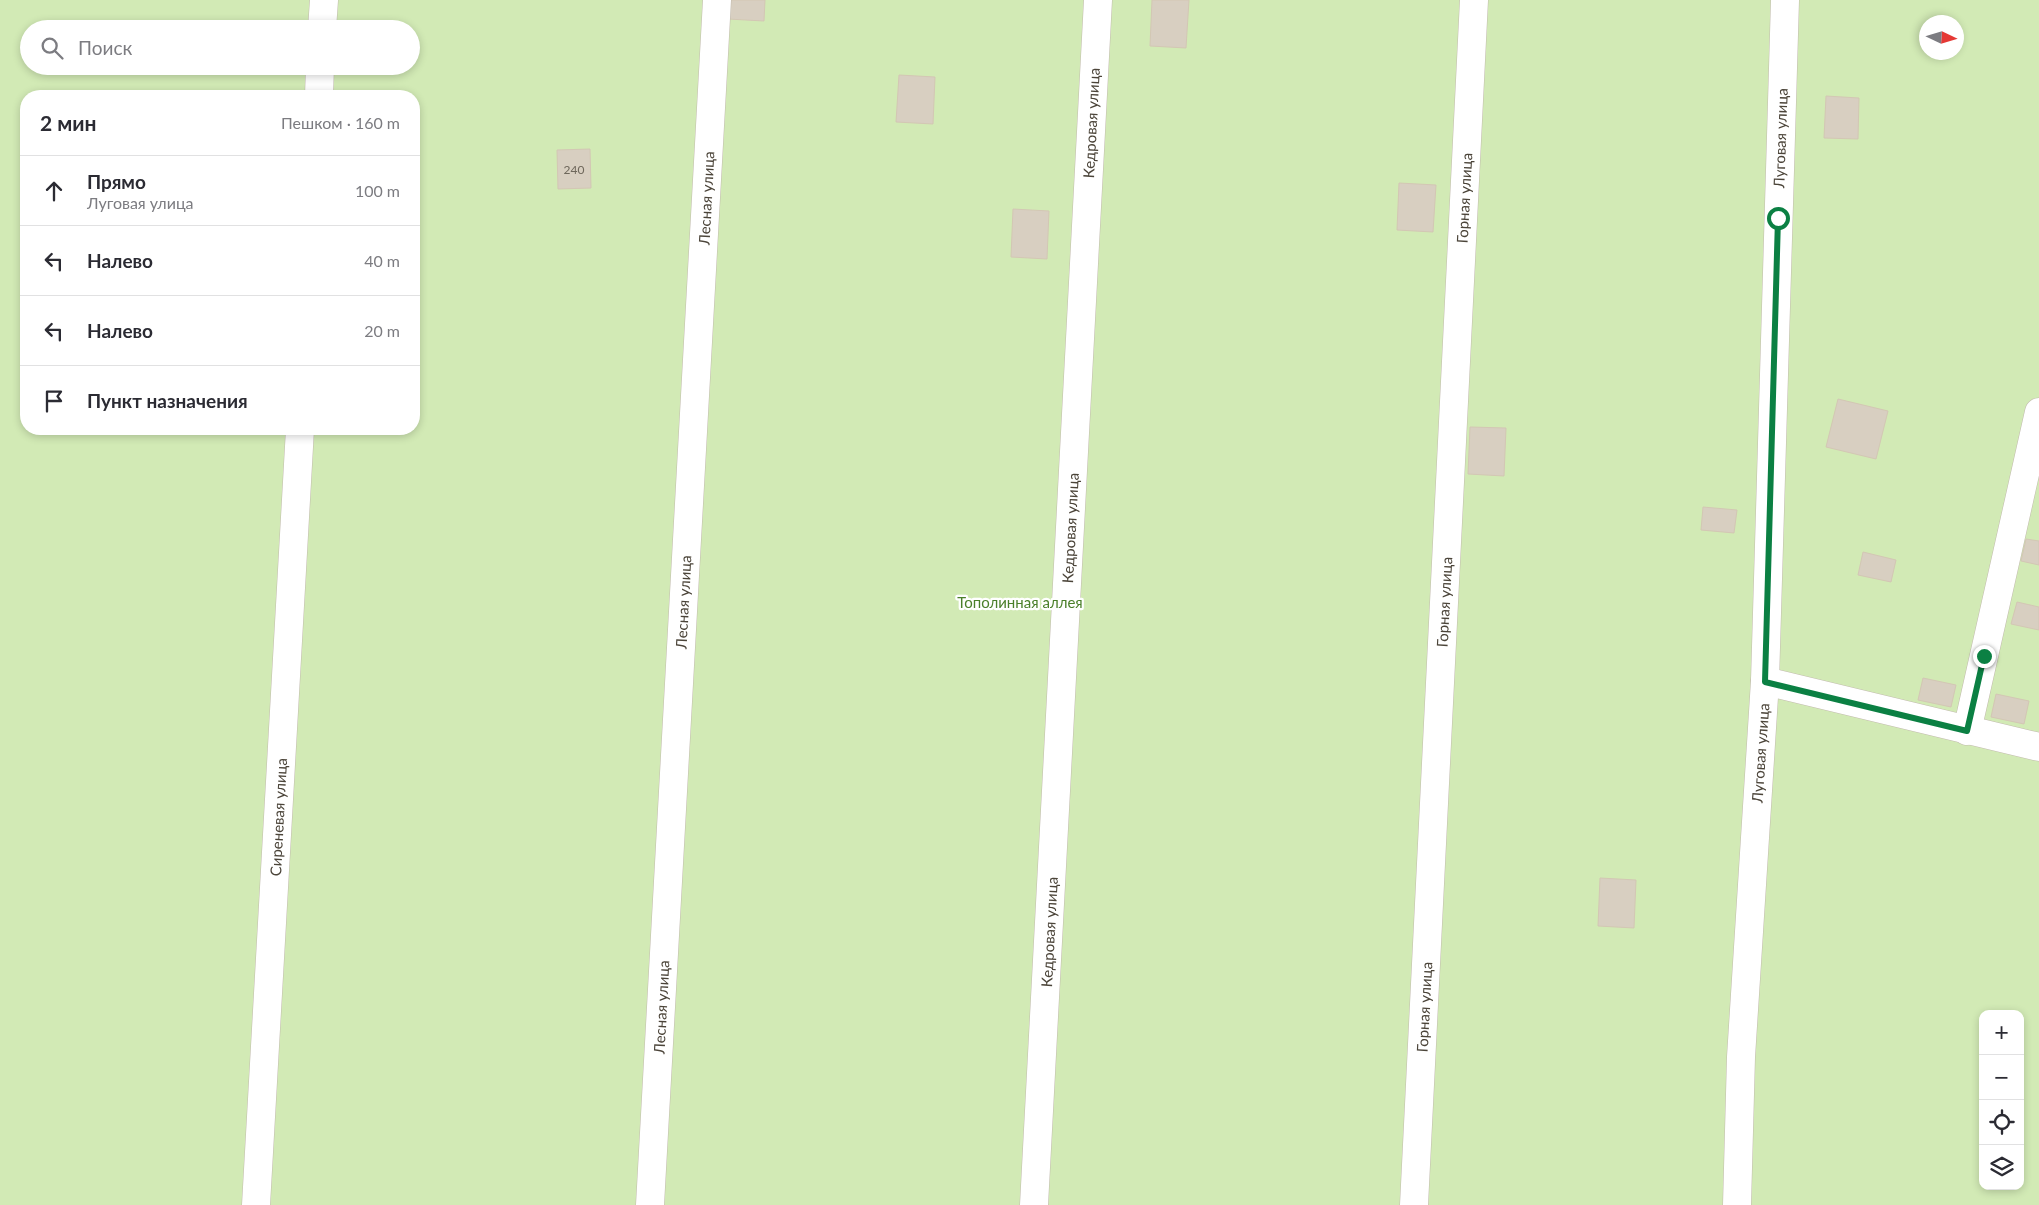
<!DOCTYPE html>
<html lang="ru">
<meta charset="utf-8">
<style>
:root{--surface:#fff;--page:#f2f2f3;--text:#2b2b33;--muted:#7c7c81;--line:#e1e1e2}
body{margin:0;font-family:Lato,sans-serif;background:var(--page);color:var(--text)}
.controls{position:absolute;right:15px;bottom:15px;display:grid;overflow:hidden;border-radius:10px;box-shadow:0 2px 8px #0003}
.controls button{width:45px;height:45px;display:grid;place-items:center;padding:0;border:0;border-bottom:1px solid var(--line);background:var(--surface);color:var(--text);font:25px sans-serif}
.compass{position:absolute;left:1919px;top:15px;width:45px;height:45px;border-radius:50%;background:var(--surface);box-shadow:0 2px 8px #0003;rotate:94deg}
.stop{position:absolute;width:15px;height:15px;margin:-11px;border:4px solid #0b8043;border-radius:50%;background:#fff}
.stop.end{background:#0b8043;border-color:#fff;box-shadow:0 1px 5px #0008}
.list{margin:0;padding:0;list-style:none}
h2{display:flex;justify-content:space-between;align-items:center;height:65px;margin:0;padding:0 20px;font-size:21px}
h2 small{font-size:16px;font-weight:400;color:var(--muted)}
.list li{display:grid;grid-template-columns:32px 1fr auto;gap:15px;align-items:center;box-sizing:border-box;height:70px;padding:0 20px;border-top:1px solid var(--line)}
.list b{display:block;font-size:19px;white-space:nowrap}
.list p{margin:0;font-size:16px;white-space:nowrap;color:var(--muted)}
.list em{font-size:16px;font-style:normal;color:var(--muted)}
.icon{flex:none;width:28px;height:28px;fill:none;stroke:currentColor;stroke-width:2;stroke-linecap:round;stroke-linejoin:round}
.map{position:relative;flex:none;width:2039px;height:1205px;overflow:hidden}
.search{position:absolute;background:var(--surface);box-shadow:0 2px 8px #0003;left:20px;top:20px;width:400px;height:55px;display:flex;align-items:center;gap:12px;box-sizing:border-box;padding:0 18px;border-radius:28px;color:var(--muted);font-size:19px}
.panel{position:absolute;background:var(--surface);box-shadow:0 2px 8px #0003;left:20px;top:90px;width:400px;height:345px;border-radius:20px}
.map>svg:first-child{display:block}
</style>
<div class="map">
<svg width="2039" height="1205" viewBox="0 0 2039 1205">
<rect width="100%" height="100%" fill="#f6f3ec"/>
<!-- green -->
<path fill="#d2eab5" fill-rule="evenodd" d="M0,0H2039V1205H0ZM1926,22H1956V52H1926ZM29,29H411V66H29ZM26,96H414V429H26ZM1983,1014H2020V1186H1983Z"/>
<!-- building -->
<g fill="#d8cfc1" stroke="#d3c7b4">
<path d="M729,0H765L764,21L728,19Z"/>
<path d="M1152,0H1189L1186,48L1150,46Z"/>
<path d="M899,75L935,77L933,124L896,122Z"/>
<path d="M1826,96L1859,98L1858,139L1824,138Z"/>
<path d="M590,149L591,188L558,189L557,150Z"/>
<path d="M1399,183L1436,185L1433,232L1397,230Z"/>
<path d="M1013,209L1049,211L1047,259L1011,257Z"/>
<path d="M1838,399L1888,411L1876,459L1826,447Z"/>
<path d="M1470,427L1506,428L1504,476L1468,474Z"/>
<path d="M1703,507L1737,510L1734,533L1701,530Z"/>
<path d="M2026,539L2039,541V565L2021,561Z"/>
<path d="M1863,552L1896,560L1891,582L1858,575Z"/>
<path d="M2017,602L2039,607V630L2011,624Z"/>
<path d="M1923,678L1956,685L1951,707L1918,700Z"/>
<path d="M1996,694L2029,701L2024,724L1991,717Z"/>
<path d="M1600,878L1636,880L1634,928L1598,926Z"/>
</g>
<g fill="none" stroke-linecap="round" stroke-linejoin="round">
<!-- minor casing -->
<g stroke="#c2bbae" stroke-width="29">
<g id="minor">
<path d="M322,29L324,0"/>
<path d="M319,96L320,66"/>
<path d="M1765,681L2039,747"/>
<path d="M1967,731L2039,412"/>
<path d="M256,1205L300,429"/>
<path d="M650,1205L717,0"/>
<path d="M1034,1205L1098,0"/>
<path d="M1414,1205L1474,0"/>
<path d="M1737,1205L1741,1057L1765,681L1785,0"/>
</g>
</g>
<!-- minor -->
<use href="#minor" stroke="#fff" stroke-width="28"/>
</g>
<g fill="none" stroke-linecap="round" stroke-linejoin="round">
<!-- route -->
<path stroke="#0b8043" stroke-width="6" d="M1778,218L1765,682L1967,731L1984,656"/>
</g>
<g text-anchor="middle" dominant-baseline="central" stroke-width="4.5" stroke-linejoin="round" paint-order="stroke">
<!-- number labels -->
<g font-size="12" fill="#6e675b">
<text x="574" y="169">240</text>
</g>
<!-- street labels -->
<g font-size="15" fill="#4b4439" stroke="#fff">
<text transform="translate(1091 123) rotate(-87)">Кедровая улица</text>
<text transform="translate(1780 138) rotate(-88)">Луговая улица</text>
<text transform="translate(706 198) rotate(-87)">Лесная улица</text>
<text transform="translate(1464 198) rotate(-87)">Горная улица</text>
<text transform="translate(1070 528) rotate(-87)">Кедровая улица</text>
<text transform="translate(683 602) rotate(-87)">Лесная улица</text>
<text transform="translate(1444 602) rotate(-87)">Горная улица</text>
<text transform="translate(1760 753) rotate(-86)">Луговая улица</text>
<text transform="translate(278 817) rotate(-87)">Сиреневая улица</text>
<text transform="translate(1049 932) rotate(-87)">Кедровая улица</text>
<text transform="translate(661 1007) rotate(-87)">Лесная улица</text>
<text transform="translate(1424 1007) rotate(-87)">Горная улица</text>
</g>
<!-- park labels -->
<g font-size="15" fill="#4a7f2a" stroke="#fff">
<text x="1020" y="602">Тополинная аллея</text>
</g>
</g>
</svg>
<div class="controls">
<button>+</button>
<button>−</button>
<button><svg class="icon" aria-label="locate" viewBox="0 0 24 24"><circle cx="12" cy="12" r="6"/><path d="M12 2v4M12 18v4M2 12h4M18 12h4"/></svg></button>
<button><svg class="icon" aria-label="layers" viewBox="0 0 24 24"><path d="M12 4l9 5-9 5-9-5zM3 14l9 5 9-5"/></svg></button>
</div>
<svg class="compass" viewBox="-18 -18 36 36"><path d="M0-13l5 13h-10z" fill="#e53935"/><path d="M0 13l5-13h-10z" fill="#7c7c81"/></svg>
<div class="stop" style="left:1778px;top:218px"></div>
<div class="stop end" style="left:1984px;top:656px"></div>
<div class="search"><svg class="icon" aria-label="search" viewBox="0 0 24 24"><circle cx="10" cy="10" r="6"/><path d="M15 15l6 6"/></svg>Поиск</div>
<section class="panel">
<h2>2 мин<small>Пешком · 160 m</small></h2>
<ul class="list">
<li><svg class="icon" aria-label="ahead" viewBox="0 0 24 24"><path d="M12 20V5M6 11l6-6 6 6"/></svg><div><b>Прямо</b><p>Луговая улица</p></div><em>100 m</em></li>
<li><svg class="icon" aria-label="left" viewBox="0 0 24 24"><path d="M17 20v-9H6M10 6l-5 5 5 5"/></svg><div><b>Налево</b></div><em>40 m</em></li>
<li><svg class="icon" aria-label="left" viewBox="0 0 24 24"><path d="M17 20v-9H6M10 6l-5 5 5 5"/></svg><div><b>Налево</b></div><em>20 m</em></li>
<li><svg class="icon" aria-label="arrive" viewBox="0 0 24 24"><path d="M6 21V4h12l-3 4 3 4H6"/></svg><div><b>Пункт назначения</b></div></li>
</ul>
</section>
</div>
